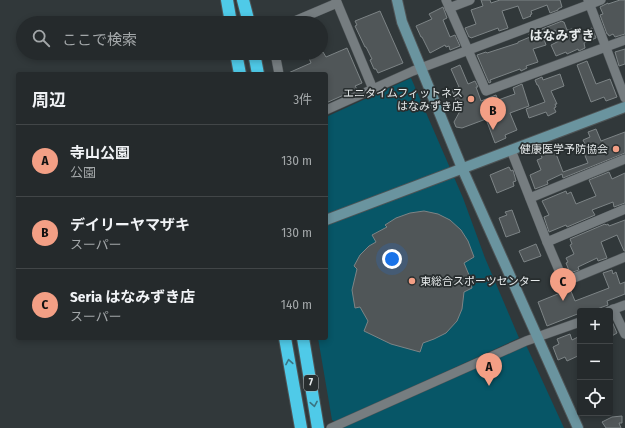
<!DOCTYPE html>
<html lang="ja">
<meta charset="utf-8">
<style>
:root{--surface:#252a2c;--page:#313638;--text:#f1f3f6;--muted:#a3a7a9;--line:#424648;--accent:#f39f85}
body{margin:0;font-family:"Fira Sans Condensed","Noto Sans JP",sans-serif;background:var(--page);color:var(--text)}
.controls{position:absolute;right:12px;bottom:12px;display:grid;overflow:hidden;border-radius:4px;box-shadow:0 2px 6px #0003}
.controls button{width:36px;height:36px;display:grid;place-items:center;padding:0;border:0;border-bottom:1px solid var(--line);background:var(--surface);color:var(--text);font:20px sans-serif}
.you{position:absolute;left:392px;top:259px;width:14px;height:14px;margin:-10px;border:3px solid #fff;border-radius:50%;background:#1a73e8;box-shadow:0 0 0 6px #1a73e833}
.badge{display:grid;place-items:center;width:26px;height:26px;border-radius:50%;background:var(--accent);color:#111;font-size:13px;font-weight:700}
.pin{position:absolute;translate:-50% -33px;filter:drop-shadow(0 1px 2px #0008)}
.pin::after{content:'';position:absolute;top:21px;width:14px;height:12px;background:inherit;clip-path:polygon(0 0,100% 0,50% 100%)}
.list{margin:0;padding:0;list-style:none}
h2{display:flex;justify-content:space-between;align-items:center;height:52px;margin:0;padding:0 16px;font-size:17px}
h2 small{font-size:13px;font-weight:400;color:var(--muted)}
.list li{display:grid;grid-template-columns:26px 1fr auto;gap:12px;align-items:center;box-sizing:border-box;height:72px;padding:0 16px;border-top:1px solid var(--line)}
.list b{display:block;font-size:15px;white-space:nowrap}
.list p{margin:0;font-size:13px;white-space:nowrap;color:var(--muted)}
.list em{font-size:13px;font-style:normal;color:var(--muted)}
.icon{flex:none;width:22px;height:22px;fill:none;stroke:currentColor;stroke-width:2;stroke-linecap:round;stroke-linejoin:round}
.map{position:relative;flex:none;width:625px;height:428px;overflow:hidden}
.search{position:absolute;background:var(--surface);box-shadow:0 2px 6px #0003;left:16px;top:16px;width:312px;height:44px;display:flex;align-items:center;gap:10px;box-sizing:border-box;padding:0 14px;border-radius:22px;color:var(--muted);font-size:15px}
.panel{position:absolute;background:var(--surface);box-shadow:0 2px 6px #0003;left:16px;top:72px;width:312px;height:268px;border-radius:4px}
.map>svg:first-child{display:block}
</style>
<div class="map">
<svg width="625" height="428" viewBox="0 0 625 428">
<rect width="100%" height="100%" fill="#31383a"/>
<!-- green -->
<g fill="#075667">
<path d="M411,78L463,198L485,258L519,338L336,422L332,420L318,338H326V117Z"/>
<path d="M526,345L564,428H341Z"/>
</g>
<!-- building -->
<g fill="#505658" stroke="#7d8486">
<path d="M481,0H490L491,3L500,0H560L562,7L558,9V10L550,13L547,5L531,11L532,14L530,15L531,16L523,19L518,6L502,11L508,28L499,31L498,28L471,38L470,37H469L465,28L476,24L471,10L483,6Z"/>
<path d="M620,0H625V34L615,37L613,34L609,36L608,34H607L600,15L603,14L600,7L608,3V4Z"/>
<path d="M443,7L447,18L443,20L450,37L455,35L460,46L450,50L449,46L446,47L445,45L430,53L422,37H421L416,26L432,19L429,14Z"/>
<path d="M380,11L403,63L378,73L376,69H374L370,60L372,59L366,47H365L355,26L357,25L355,21Z"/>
<path d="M562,21L563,22H564L567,30L572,29L574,35L592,28L596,38L584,43L585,48L579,51L578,49L567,54L566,52L556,56L551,45L559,41L555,30L543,34L542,29Z"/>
<path d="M541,30L546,45L533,49L538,62L526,66L527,68L521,71L520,69L490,80L491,82L489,83L477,55L486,52L487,53L518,43V42L530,37L529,34Z"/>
<path d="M347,48L362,83L355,86L357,89L326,103V74H286L311,63L309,58L323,52L326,57Z"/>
<path d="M625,49V64L619,66L615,52Z"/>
<path d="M587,61L596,84L610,79L617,97L606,101L604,97L591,102L577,65Z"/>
<path d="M460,65L468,84L475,81L478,87H476L481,101L496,95L498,100L515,94L513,88L522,84L529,106L510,113L517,130L505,135L506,138L495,143L486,119L462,128L456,127L454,122L460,111L452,90L459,87L451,69Z"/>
<path d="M560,74L564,86L551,91L557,104H555L556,107L554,108L556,112L548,116L546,112L529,118L526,109L545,102L538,85H537L535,80L542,77L543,80Z"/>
<path d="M596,129L601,141L625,132V153L563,178L562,174L547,181L548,184L535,189L530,175L541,170L537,160L542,158L540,151L553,146L563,172L588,163L581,146L585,144L583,140L590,137L588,132Z"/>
<path d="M509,167L511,171L513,170L516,181L513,182L514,186L497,193L490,175Z"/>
<path d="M609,172L612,179L625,173V203L614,207L613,202L592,210L595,215L567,227L566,225L549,232L544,217L549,215L542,201L566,191L567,194L571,192L576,204L596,196L589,180Z"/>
<path d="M512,210L520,232L506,237L499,218L507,215L505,212Z"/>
<path d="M424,211L438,214L450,220L461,230L468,241L474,257L464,263L469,275L472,288L464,292L462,309L457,321L446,333L434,339L423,343L420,352L391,344L364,331L368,321L360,307L355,308L352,290L357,269L354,266L360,255L369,246L376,242L372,235L387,227L385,225L396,218L410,213Z"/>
<path d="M625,220V251H624L617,235L601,242L607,258L598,261L597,258L578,267L579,270L570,273L566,263L568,262L566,258L574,254L570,245L572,244L570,239L605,224L606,225L608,224L609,226Z"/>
<path d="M536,244L541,256L524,262L519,251Z"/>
<path d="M612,270L613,274L616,272L620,284L625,282V294L607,301L608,305L597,309L598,311H587V310L580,311V313L547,326L538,302L570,289L575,301L609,288L603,273Z"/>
<path d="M610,317L617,333L610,337Z"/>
<path d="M570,334L572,340L580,336V355L567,361L565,357L558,360L553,347L559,344L557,339Z"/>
<path d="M622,416V423H619L621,428H606L602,422L612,417Z"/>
</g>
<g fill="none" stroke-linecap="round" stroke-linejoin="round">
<!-- street casing -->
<g stroke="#4e5456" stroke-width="10">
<g id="street">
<path d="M336,0L373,89"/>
<path d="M446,0L486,91L625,40"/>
<path d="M588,0L625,98"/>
<path d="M449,8L470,0"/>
<path d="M290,23L337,3"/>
<path d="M275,53L279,74"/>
<path d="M326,110L413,71L601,0"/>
<path d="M511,150L547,242L625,209"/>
<path d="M530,198L625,159"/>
<path d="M547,242L564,282L625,257"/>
<path d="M613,309L625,334"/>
<path d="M609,311L625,305"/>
<path d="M331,428L526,341L580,322"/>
</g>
</g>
<!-- secondary casing -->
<g stroke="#4e5456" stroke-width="12">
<g id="secondary">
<path d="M397,0L402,22L462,168L578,428"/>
<path d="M326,220L625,107"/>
</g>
</g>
<!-- highway casing -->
<g stroke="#4e5456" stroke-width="14">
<g id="highway">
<path d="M227,0L231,23"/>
<path d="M243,0L249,23"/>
<path d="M236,53L240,74"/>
<path d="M254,53L258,74"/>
<path d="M285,338L301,428"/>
<path d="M303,338L318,428"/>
</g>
</g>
<!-- street -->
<use href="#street" stroke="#767d80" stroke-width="9"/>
<!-- secondary -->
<use href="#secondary" stroke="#6a949f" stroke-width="10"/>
<!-- highway -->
<use href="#highway" stroke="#4fcae8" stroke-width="12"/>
</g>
<!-- one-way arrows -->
<defs><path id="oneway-chevron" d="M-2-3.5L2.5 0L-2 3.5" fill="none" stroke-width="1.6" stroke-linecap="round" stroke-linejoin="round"/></defs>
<g stroke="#3a7482">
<use href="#oneway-chevron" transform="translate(289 362) rotate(-100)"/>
<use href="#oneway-chevron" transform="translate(314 404) rotate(80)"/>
</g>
<!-- markers -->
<g fill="#f39f85" stroke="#282e2f" stroke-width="1.5">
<circle cx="471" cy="99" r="4"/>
<circle cx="616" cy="149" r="4"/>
<circle cx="412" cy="281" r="4"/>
</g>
<g text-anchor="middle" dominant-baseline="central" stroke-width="3.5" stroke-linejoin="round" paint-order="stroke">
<!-- shield labels -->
<rect fill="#282e2f" stroke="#adb2b3" stroke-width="1" x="304" y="375" width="14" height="16" rx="3"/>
<g font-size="10" font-weight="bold" fill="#e6eaeb">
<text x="311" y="383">7</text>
</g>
<!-- poi labels -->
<g font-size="11" fill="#e6eaeb" stroke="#282e2f" text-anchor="end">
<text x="463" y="93">エニタイムフィットネス<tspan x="463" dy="13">はなみずき店</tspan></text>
<text x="608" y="149">健康医学予防協会</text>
<text x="420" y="281" text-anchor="start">東総合スポーツセンター</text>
</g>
<!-- quarter labels -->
<g font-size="13" font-weight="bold" fill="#e6eaeb" stroke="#282e2f">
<text x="562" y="35">はなみずき</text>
</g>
</g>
</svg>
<div class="controls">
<button>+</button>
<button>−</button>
<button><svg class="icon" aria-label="locate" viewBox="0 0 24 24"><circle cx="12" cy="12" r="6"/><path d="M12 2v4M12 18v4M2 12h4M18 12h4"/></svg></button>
</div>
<div class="you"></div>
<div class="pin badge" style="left:489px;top:386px">A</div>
<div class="pin badge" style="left:493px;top:130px">B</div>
<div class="pin badge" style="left:563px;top:301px">C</div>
<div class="search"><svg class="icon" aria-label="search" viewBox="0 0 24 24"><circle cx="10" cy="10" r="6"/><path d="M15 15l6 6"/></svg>ここで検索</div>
<section class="panel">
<h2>周辺<small>3件</small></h2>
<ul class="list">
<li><span class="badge">A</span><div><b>寺山公園</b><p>公園</p></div><em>130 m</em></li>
<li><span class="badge">B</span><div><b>デイリーヤマザキ</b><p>スーパー</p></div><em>130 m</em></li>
<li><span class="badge">C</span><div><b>Seria はなみずき店</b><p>スーパー</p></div><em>140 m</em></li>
</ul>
</section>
</div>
